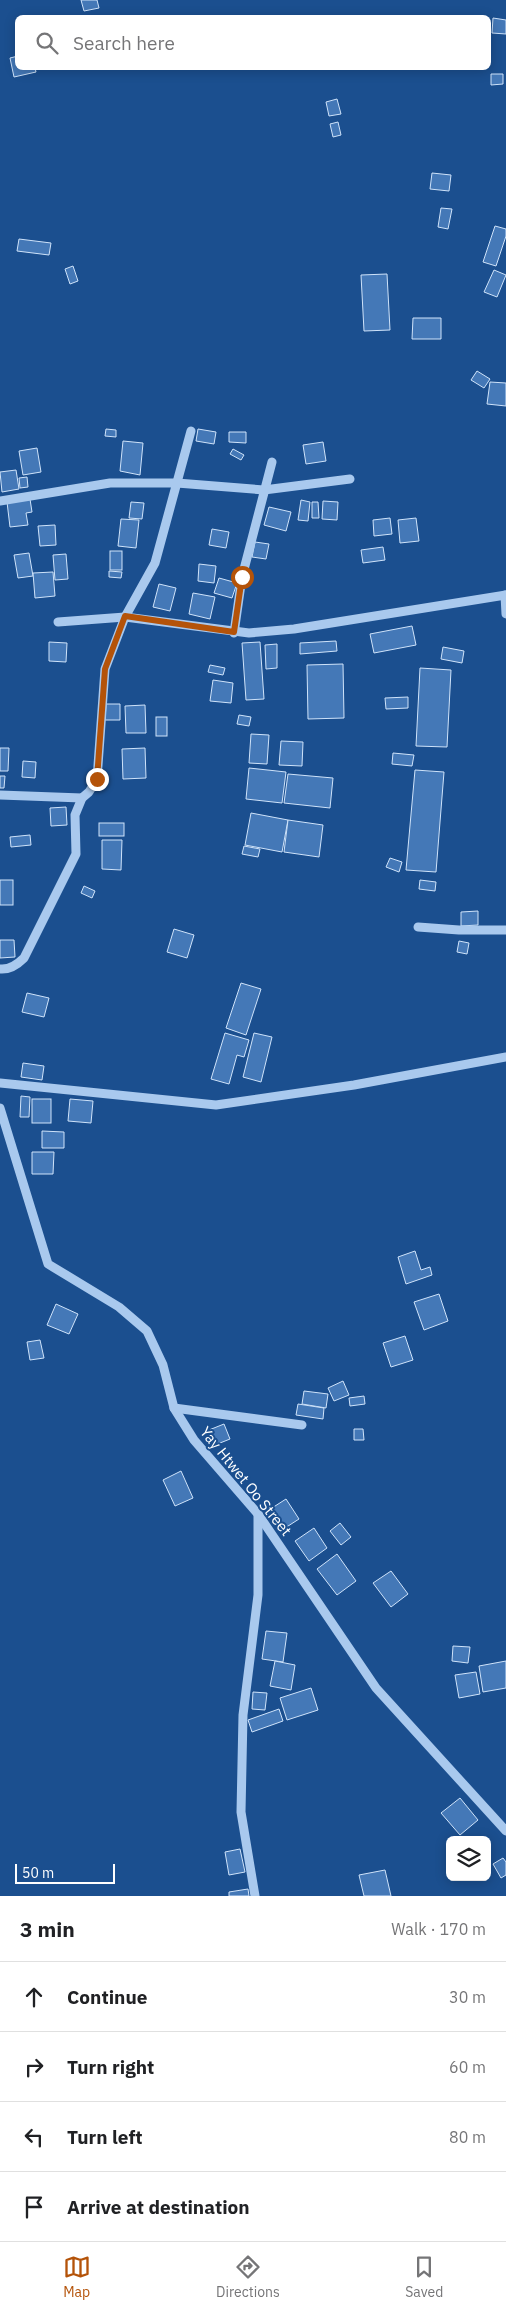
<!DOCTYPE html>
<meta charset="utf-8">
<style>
:root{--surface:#fff;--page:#f2f2f2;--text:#202124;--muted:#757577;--line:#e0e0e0;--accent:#b45309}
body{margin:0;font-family:"IBM Plex Sans",sans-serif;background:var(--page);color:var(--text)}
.controls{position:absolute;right:15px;bottom:15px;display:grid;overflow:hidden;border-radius:8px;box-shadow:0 2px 12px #0003}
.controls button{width:45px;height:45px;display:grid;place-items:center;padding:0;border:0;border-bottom:1px solid var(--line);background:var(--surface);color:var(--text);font:25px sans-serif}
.scale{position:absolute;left:15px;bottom:12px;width:100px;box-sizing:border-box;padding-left:5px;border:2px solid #fff;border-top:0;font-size:14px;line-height:18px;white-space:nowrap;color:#fff;-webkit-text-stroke:4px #1b4f8f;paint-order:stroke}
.stop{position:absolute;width:15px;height:15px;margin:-11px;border:4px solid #b45309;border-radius:50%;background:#fff}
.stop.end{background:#b45309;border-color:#fff;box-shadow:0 1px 5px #0008}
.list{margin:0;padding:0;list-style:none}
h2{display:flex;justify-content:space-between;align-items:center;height:65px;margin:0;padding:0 20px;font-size:21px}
h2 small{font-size:16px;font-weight:400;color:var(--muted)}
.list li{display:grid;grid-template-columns:32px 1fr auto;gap:15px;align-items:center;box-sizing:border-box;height:70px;padding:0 20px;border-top:1px solid var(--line)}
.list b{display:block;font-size:19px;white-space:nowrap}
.list em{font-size:16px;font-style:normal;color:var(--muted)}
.icon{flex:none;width:28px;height:28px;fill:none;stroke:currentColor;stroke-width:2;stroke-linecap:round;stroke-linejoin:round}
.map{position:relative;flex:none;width:506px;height:1896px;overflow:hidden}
.search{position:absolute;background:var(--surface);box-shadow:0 2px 12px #0003;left:15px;right:15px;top:15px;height:55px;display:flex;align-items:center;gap:12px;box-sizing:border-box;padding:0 18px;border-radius:8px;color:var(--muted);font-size:19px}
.sheet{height:345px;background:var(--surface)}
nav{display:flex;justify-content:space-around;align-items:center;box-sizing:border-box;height:70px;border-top:1px solid var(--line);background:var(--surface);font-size:14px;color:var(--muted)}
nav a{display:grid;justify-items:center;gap:2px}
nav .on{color:var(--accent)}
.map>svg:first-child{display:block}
</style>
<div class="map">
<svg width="506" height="1896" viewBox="0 0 506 1896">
<rect width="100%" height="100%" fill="#1b4f8f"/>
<!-- building -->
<g fill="#4478b7" stroke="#cfe3fa">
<path d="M81,0H97L99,8L84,11Z"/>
<path d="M493,18L506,20V34L492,33Z"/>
<path d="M18,56V68H35L36,72L14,77L10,58Z"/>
<path d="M491,74H503V84L491,85Z"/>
<path d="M337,99L341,114L329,116L326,102Z"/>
<path d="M338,122L341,135L333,137L330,124Z"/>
<path d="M432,173L451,175L449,191L430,189Z"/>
<path d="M441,208L452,209L448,229L438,227Z"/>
<path d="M495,226L506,229V236L496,266L483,262Z"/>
<path d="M19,239L51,243L49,255L17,251Z"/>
<path d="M73,266L78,281L70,284L65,269Z"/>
<path d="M494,270L506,275L497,297L484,292Z"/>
<path d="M387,274L390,330L364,331L361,275Z"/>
<path d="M413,318H441V339H412Z"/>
<path d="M477,371L490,379L484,388L471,380Z"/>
<path d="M490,382L506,383V406L487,404Z"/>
<path d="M106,429L116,430V437L105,436Z"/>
<path d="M198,429L216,432L214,444L196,441Z"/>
<path d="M229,432H246V443L229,442Z"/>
<path d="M123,441L143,443L140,475L120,471Z"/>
<path d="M323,442L326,461L306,464L303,445Z"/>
<path d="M37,448L41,472L23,475L19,451Z"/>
<path d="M233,449L244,455L241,460L230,454Z"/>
<path d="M16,470L19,489L2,492L0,472Z"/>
<path d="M27,477L28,487L20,488L19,478Z"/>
<path d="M30,499L32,512L26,513L28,525L10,527L7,502Z"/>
<path d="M301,500L310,502L308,521L298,520Z"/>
<path d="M323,501L338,502L337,520L322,519Z"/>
<path d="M131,502L144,503L142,519L129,518Z"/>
<path d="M312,502H318L319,518H312Z"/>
<path d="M269,507L291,512L286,531L264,525Z"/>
<path d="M390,518L392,534L374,536L373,520Z"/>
<path d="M416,518L419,541L400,543L398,520Z"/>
<path d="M121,519L139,520L136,548L118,546Z"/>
<path d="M55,525L56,545L40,546L38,526Z"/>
<path d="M212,529L229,532L226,548L209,545Z"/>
<path d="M255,542L269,544L266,559L252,557Z"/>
<path d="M383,547L385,560L363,563L361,550Z"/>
<rect x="110" y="551" width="12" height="19"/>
<path d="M29,553L33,576L18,578L14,555Z"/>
<path d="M66,554L68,579L55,580L53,555Z"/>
<path d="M199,564L216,566L214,583L198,581Z"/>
<path d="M109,571L122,572L121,578L109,577Z"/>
<path d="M53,572L55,596L35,598L33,573Z"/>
<path d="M219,578L237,583L232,598L214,593Z"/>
<path d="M159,584L176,588L170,611L153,607Z"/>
<path d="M193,593L215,597L210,619L189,614Z"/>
<path d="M412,626L416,645L374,653L370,634Z"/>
<path d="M336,641L337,651L300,654V643Z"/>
<path d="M49,642L67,643L66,662L49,661Z"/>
<path d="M260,642L264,699L246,700L242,643Z"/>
<path d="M277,644V668L266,669L265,645Z"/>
<path d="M443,647L464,651L462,663L441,659Z"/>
<path d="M343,664L344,718L308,719L307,665Z"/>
<path d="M210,665L225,668L223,675L208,672Z"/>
<path d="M420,668L451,670L447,747L416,746Z"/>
<path d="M213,680L233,683L231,703L210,701Z"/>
<path d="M408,697V708L386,709L385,698Z"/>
<path d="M106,704H120V720H105Z"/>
<path d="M145,705L146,733H126L125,706Z"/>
<path d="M239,715L251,717L249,726L237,724Z"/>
<rect x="156" y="717" width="11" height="19"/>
<path d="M251,734L269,735L267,764L249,763Z"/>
<path d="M281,741L303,742L302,766L279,765Z"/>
<path d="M0,748H9L8,771H0Z"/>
<path d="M145,748L146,778L123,779L122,749Z"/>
<path d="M393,753L414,755L412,766L392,764Z"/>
<path d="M23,761L36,762L35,778L22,777Z"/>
<path d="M249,768L286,772L282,803L246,799Z"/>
<path d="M415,770L444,772L436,872L406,870Z"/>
<path d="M288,774L333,778L330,808L284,803Z"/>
<path d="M0,776H5L4,788H0Z"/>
<path d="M66,807L67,825L51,826L50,808Z"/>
<path d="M251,813L288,820L282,852L245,845Z"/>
<path d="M288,820L323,825L319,857L284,852Z"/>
<rect x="99" y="823" width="25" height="13"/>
<path d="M30,835L31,845L11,847L10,837Z"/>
<path d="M102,840H122L121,870L102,869Z"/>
<path d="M244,846L260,849L258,857L242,854Z"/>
<path d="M390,858L402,862L399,872L386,867Z"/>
<rect x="0" y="880" width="13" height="25"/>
<path d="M420,880L436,882L435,891L419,889Z"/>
<path d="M84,886L95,891L92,898L81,893Z"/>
<path d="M478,911V925L461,926V912Z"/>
<path d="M174,929L194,935L187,958L167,952Z"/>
<path d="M0,940H14L15,957L0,958Z"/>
<path d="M459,941L469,943L467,954L457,952Z"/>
<path d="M241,983L261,989L246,1035L226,1028Z"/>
<path d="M27,993L49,998L44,1017L22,1012Z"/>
<path d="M225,1033L249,1040L244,1057L237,1055L229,1084L211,1079Z"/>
<path d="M254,1033L272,1037L261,1082L243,1077Z"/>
<path d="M23,1063L44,1066L42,1080L21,1077Z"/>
<path d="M21,1096L30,1097L29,1117H20Z"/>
<rect x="32" y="1099" width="19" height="24"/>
<path d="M70,1099L93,1101L91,1123L68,1121Z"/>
<path d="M42,1131L64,1132V1148H42Z"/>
<path d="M32,1152H54L53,1174H32Z"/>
<path d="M415,1251L421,1270L430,1267L432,1275L406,1284L398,1257Z"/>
<path d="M439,1294L448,1321L424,1330L414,1302Z"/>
<path d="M56,1304L78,1314L69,1334L47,1325Z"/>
<path d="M405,1336L413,1360L391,1367L383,1343Z"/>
<path d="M40,1340L44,1358L30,1360L27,1342Z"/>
<path d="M343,1381L349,1395L334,1401L328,1388Z"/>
<path d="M304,1391L328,1394L326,1408L302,1404Z"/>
<path d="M364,1396L365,1404L350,1406L349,1398Z"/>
<path d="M298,1404L324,1408L323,1419L296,1415Z"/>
<path d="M224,1424L230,1439L215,1445L209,1430Z"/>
<path d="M354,1429H363L364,1440H354Z"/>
<path d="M181,1471L193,1498L175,1506L163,1480Z"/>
<path d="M286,1499L299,1519L285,1528L272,1508Z"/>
<path d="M340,1523L351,1537L341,1545L330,1531Z"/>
<path d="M314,1528L327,1548L309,1561L295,1541Z"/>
<path d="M337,1554L356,1581L337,1595L317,1569Z"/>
<path d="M391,1571L408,1594L391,1607L373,1583Z"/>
<path d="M266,1631L287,1633L283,1662L262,1659Z"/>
<path d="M453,1646L470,1647L468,1663L452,1661Z"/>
<path d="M275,1661L295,1665L291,1690L270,1686Z"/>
<path d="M506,1661V1688L483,1692L479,1666Z"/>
<path d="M476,1672L480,1694L459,1698L455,1675Z"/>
<path d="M311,1688L318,1710L287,1720L280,1698Z"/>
<path d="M253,1692L267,1693L265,1710L252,1709Z"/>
<path d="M279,1709L283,1721L252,1732L248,1720Z"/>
<path d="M460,1798L478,1820L460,1835L441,1813Z"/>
<path d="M240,1849L245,1872L229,1875L225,1852Z"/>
<path d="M503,1858L506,1862V1875L501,1878L493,1864Z"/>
<path d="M385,1870L391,1896H364L359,1875Z"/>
<path d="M248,1889L249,1896H229V1892Z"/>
</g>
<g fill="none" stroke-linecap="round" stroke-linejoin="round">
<!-- minor -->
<g stroke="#a9c9ee" stroke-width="9">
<path d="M0,501L110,483H177L264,490L350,479"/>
<path d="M505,595L506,614"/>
<path d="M58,622L125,617L249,633L294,629L506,595"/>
<path d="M234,633L242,577L272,462"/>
<path d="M0,795L82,798"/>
<path d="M418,927L459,930H506"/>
<path d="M0,969C10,970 17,965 24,958L76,854L75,815L82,798L89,792L97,779L105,669L125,617L155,563L191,431"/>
<path d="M0,1083L216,1105L354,1085L506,1057"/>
<path d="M0,1108L48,1264L119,1307L147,1331L163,1365L174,1408L194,1440L258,1514L376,1688L506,1831"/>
<path d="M174,1408L302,1425"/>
<path d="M255,1896L241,1812L243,1715L258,1595V1514"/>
</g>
</g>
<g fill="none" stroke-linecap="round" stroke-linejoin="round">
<!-- route -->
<path stroke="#b45309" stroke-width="6" d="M97,779L105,669L125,616L234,632L242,577"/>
</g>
<g text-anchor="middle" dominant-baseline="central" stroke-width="4" stroke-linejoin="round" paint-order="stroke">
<!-- street labels -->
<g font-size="15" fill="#fff" stroke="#1b4f8f">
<text transform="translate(246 1481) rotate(51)">Yay Htwet Oo Street</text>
</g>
</g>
</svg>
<div class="controls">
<button><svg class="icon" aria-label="layers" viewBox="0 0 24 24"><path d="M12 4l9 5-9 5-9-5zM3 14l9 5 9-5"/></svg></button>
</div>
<div class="scale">50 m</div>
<div class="stop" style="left:242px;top:577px"></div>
<div class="stop end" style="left:97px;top:779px"></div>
<div class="search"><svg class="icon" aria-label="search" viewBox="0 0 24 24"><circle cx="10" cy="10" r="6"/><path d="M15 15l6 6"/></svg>Search here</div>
</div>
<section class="sheet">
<h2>3 min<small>Walk · 170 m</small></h2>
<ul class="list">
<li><svg class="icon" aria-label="ahead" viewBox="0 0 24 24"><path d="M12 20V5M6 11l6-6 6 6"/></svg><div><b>Continue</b></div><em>30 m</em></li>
<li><svg class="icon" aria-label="right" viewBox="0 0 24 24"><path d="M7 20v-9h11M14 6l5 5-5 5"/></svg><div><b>Turn right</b></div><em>60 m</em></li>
<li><svg class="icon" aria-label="left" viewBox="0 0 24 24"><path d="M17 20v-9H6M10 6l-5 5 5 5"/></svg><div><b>Turn left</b></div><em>80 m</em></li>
<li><svg class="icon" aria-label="arrive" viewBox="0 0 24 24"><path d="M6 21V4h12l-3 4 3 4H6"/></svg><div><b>Arrive at destination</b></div></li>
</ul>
</section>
<nav>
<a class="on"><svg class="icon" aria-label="map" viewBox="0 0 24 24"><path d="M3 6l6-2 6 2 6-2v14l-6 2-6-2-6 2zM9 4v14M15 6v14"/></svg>Map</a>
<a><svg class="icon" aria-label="directions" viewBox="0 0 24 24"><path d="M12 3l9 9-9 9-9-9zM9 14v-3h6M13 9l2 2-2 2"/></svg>Directions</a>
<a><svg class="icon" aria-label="saved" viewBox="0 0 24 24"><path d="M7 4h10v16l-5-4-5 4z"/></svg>Saved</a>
</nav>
